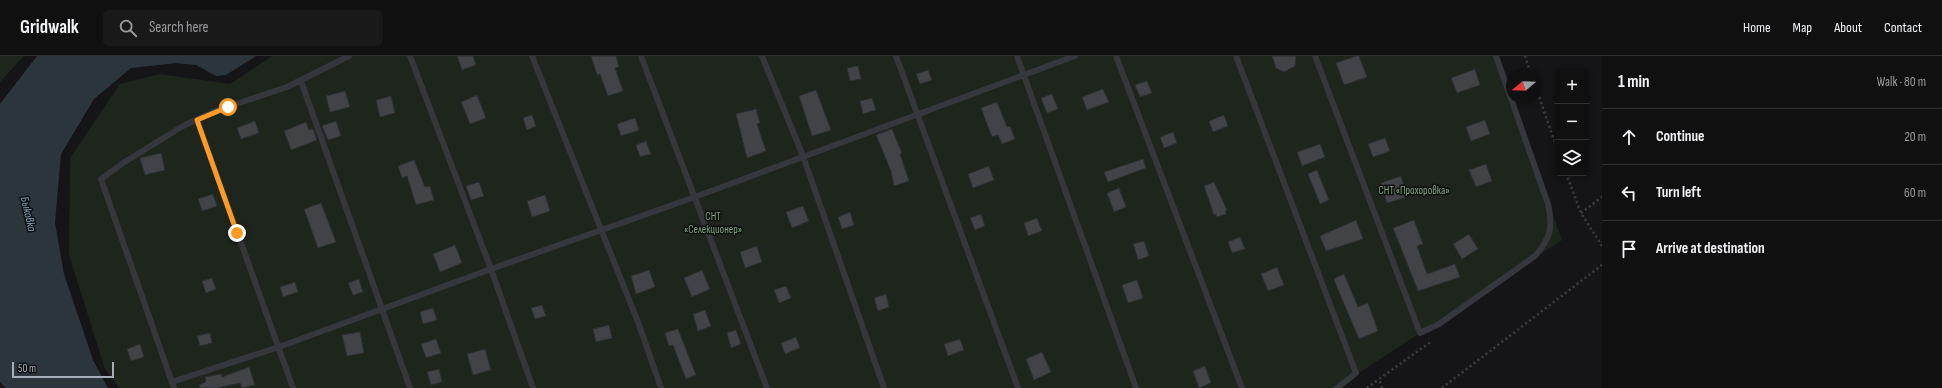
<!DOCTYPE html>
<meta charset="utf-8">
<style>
:root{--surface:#101011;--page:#19191a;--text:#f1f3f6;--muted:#9c9d9f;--line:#303031}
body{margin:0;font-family:"Sofia Sans Condensed",sans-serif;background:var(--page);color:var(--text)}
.controls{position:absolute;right:12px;top:12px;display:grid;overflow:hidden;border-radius:6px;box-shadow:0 2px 6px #0003}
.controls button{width:36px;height:36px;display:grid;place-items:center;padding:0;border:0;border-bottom:1px solid var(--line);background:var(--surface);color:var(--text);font:20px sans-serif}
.compass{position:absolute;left:1506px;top:12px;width:36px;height:36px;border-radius:50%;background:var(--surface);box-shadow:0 2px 6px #0003;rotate:251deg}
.scale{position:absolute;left:12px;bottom:10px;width:102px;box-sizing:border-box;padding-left:4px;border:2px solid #a5aeb8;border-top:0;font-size:11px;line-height:14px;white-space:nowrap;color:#a5aeb8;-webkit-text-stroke:3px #101012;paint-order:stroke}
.stop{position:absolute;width:12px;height:12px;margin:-9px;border:3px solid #ff9b25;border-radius:50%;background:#fff}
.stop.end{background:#ff9b25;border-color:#fff;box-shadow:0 1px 4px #0008}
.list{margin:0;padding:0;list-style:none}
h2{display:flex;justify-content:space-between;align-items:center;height:52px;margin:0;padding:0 16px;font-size:17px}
h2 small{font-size:13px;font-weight:400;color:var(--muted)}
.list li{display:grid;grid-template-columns:26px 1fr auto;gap:12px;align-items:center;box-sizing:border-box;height:56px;padding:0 16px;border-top:1px solid var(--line)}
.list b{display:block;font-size:15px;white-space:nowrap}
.list em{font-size:13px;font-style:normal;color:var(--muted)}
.icon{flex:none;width:22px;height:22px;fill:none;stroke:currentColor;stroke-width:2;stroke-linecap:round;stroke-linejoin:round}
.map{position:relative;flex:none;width:1602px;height:332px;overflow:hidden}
header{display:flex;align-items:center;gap:24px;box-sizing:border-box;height:56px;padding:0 20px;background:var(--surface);border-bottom:1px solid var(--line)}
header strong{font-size:19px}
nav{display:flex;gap:22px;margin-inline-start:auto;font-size:14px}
.search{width:280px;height:36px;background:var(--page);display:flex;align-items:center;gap:10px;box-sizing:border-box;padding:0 14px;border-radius:6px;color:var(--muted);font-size:15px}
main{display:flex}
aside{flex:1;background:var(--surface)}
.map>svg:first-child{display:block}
</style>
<header>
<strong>Gridwalk</strong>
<div class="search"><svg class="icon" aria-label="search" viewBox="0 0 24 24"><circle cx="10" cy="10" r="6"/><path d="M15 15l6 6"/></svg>Search here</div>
<nav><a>Home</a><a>Map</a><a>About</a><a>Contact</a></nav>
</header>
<main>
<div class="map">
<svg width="1602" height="332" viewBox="0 0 1602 332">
<rect width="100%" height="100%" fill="#151517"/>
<!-- green -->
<g fill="#1d251d">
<path d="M0,0H24L0,26Z"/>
<path d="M272,0H1495L1562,184L1336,332H119L105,313L69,199L70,102L120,28L160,18L230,28Z"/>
</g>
<!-- water -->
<path fill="#2a363c" d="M37,0H256L226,19L216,20L196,9L176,7L131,12L94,43L61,98L55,167L64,218L93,304L108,332H6L0,326V48Z"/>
<!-- building -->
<g fill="#414347" stroke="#2f2f33">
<path d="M457,0H473L476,9L462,14Z"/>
<path d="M591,0H616L619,11L615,12L623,35L608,40L600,18L597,19Z"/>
<path d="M1272,0H1296L1295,10L1284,16L1276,12Z"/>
<path d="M1356,0H1359L1367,21L1344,29L1336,7Z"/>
<path d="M858,10L861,23L850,25L847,12Z"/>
<path d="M1475,13L1480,29L1457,37L1451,22Z"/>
<path d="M928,14L932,24L920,28L916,18Z"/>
<path d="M1147,25L1152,37L1140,41L1135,29Z"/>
<path d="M1103,33L1109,46L1087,54L1082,41Z"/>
<path d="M816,34L831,74L812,80L799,40Z"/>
<path d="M345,35L350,51L330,56L326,40Z"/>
<path d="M1052,38L1058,53L1047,57L1041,42Z"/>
<path d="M477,39L486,62L470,68L461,46Z"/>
<path d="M391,40L395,57L380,61L376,44Z"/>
<path d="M872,42L876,54L863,58L860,45Z"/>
<path d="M997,46L1007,71L1010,70L1015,83L1002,88L998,79L992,81L981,52Z"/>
<path d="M756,53L760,67L757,68L766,95L747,102L736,58Z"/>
<path d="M532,59L536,70L527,74L523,62Z"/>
<path d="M1224,59L1228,70L1213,76L1209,65Z"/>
<path d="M635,62L639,74L621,80L617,68Z"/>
<path d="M1485,64L1490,78L1471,85L1466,71Z"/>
<path d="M255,65L259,77L241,83L237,72Z"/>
<path d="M336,65L341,80L328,84L322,70Z"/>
<path d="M306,66L309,74L313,73L317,84L291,94L284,75Z"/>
<path d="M892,73L902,97L900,98L909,125L894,130L891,115L876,79Z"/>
<path d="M1173,76L1177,87L1164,92L1160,81Z"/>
<path d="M1385,82L1390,95L1373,101L1368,88Z"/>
<path d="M646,85L651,98L640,101L636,89Z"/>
<path d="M1320,88L1325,101L1302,110L1297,96Z"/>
<path d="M161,97L165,114L145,119L140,102Z"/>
<path d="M1143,103L1146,112L1108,126L1104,116Z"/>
<path d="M414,104L425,131L430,130L434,144L416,149L407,120L402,122L398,110Z"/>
<path d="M1486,108L1492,125L1476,131L1469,114Z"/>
<path d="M989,110L994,124L973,132L968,118Z"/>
<path d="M1317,114L1329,144L1320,148L1308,118Z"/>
<path d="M1401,120L1407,141L1387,147L1381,127Z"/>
<path d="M479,126L484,140L471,144L466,130Z"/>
<path d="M1214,126L1227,154L1225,155L1226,158L1217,161L1216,158L1214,159L1204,130Z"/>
<path d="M1119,132L1126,151L1114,156L1107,137Z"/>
<path d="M213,138L217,150L202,155L198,143Z"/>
<path d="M545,139L550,155L532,161L527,145Z"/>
<path d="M321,147L336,186L318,192L304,153Z"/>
<path d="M803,150L809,165L792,172L786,156Z"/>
<path d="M850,156L854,169L842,173L838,161Z"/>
<path d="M981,158L985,170L975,174L970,162Z"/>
<path d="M1037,162L1042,175L1028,180L1024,167Z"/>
<path d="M1356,164L1363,183L1326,195L1320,180Z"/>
<path d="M1414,164L1423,188L1417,190L1427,218L1455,208L1460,221L1418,235L1393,172Z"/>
<path d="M1469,178L1478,193L1462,203L1453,188Z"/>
<path d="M1240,181L1245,193L1232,197L1228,186Z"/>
<path d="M1144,185L1149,200L1138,204L1133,188Z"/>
<path d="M455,189L462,207L440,216L433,198Z"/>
<path d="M757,190L762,206L745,212L740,196Z"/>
<path d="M1277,211L1284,229L1268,235L1261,218Z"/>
<path d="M649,214L655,231L636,238L631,220Z"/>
<path d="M702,214L710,233L692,241L684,222Z"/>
<path d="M1344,218L1358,251L1368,247L1378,275L1359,283L1334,224L1335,222Z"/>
<path d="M212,222L216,233L206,237L202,225Z"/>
<path d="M359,223L363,236L353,239L348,227Z"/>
<path d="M1137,224L1143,242L1128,247L1122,229Z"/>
<path d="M295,226L298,236L283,241L280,231Z"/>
<path d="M786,230L791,242L779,247L774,234Z"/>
<path d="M886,238L889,251L878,255L874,242Z"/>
<path d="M542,249L546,260L535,263L531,252Z"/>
<path d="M433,252L437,264L423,268L420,256Z"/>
<path d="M705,254L711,270L698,275L693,258Z"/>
<path d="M609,269L612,282L596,286L593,273Z"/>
<path d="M678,273L696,319L686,323L673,289L669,290L665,277Z"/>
<path d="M736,274L741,288L731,292L727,277Z"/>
<path d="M360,276L364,297L347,300L342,279Z"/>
<path d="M210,277L212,287L200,290L197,280Z"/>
<path d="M796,281L800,292L785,298L781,287Z"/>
<path d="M436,283L441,297L426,302L421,288Z"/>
<path d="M960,283L964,294L948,300L944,288Z"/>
<path d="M140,288L144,301L131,305L127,293Z"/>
<path d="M485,293L491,314L473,319L467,298Z"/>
<path d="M1042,296L1051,316L1034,324L1026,303Z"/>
<path d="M1205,310L1211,327L1199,332L1193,315Z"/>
<path d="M249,311L255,329L242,332L240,327L217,332H200L199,329L206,326L205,321L221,318L222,321Z"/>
<path d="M439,313L442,326L431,329L427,316Z"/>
</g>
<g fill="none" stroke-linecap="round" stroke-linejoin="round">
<!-- path -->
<g stroke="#3b3f44" stroke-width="2.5" stroke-dasharray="2 3" stroke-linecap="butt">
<path d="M1525,0L1531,18"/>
<path d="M1536,32L1557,93"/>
<path d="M1566,117L1581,157L1602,190"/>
<path d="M1581,157L1602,141"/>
<path d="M1367,332L1379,323"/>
<path d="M1382,332L1379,323L1432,285"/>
<path d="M1442,332L1602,209"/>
</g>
<!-- lane -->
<g stroke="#36373c" stroke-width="6">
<path d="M410,0L491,213L533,332"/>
<path d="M532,0L638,266L661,332"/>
<path d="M641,0L767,332"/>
<path d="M762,0L803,100L884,332"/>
<path d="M896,0L1018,332"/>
<path d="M1017,0L1136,332"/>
<path d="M1116,0L1242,332"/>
<path d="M1236,0L1356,317L1337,332"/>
<path d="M1315,0L1420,277L1439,268L1535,200C1551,182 1553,171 1548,148L1496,0"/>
<path d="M301,25L410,332"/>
<path d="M197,64L293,332"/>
<path d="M172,326L279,291L491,213L695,141L1075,0"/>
<path d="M174,332L101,123L123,107L183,70L218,54L287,31L349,0"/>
</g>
</g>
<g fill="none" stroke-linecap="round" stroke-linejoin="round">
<!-- route -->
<path stroke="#ff9b25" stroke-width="5" d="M228,51L197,64L237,177"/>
</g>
<g text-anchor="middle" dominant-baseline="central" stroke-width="3" stroke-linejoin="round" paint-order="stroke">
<!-- park labels -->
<g font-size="11" fill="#7da57b" stroke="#101012">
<text x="1414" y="134">СНТ «Прохоровка»</text>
<text x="713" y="160">СНТ<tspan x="713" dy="13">«Селекционер»</tspan></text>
</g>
<!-- water labels -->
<g font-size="12" font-style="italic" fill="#79a2b7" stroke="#101012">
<text transform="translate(28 158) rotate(77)">Быковка</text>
</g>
</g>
</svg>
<div class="controls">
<button>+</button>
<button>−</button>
<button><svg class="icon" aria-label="layers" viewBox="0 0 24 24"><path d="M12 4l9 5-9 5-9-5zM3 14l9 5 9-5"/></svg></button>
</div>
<svg class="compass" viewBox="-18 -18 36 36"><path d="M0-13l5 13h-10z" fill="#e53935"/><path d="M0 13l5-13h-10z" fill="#9c9d9f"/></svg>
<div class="scale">50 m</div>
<div class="stop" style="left:228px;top:51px"></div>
<div class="stop end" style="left:237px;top:177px"></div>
</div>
<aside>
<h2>1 min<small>Walk · 80 m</small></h2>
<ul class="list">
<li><svg class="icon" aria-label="ahead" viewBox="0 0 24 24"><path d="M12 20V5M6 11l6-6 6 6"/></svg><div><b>Continue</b></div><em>20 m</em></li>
<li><svg class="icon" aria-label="left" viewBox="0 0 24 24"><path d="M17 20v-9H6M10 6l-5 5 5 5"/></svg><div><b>Turn left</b></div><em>60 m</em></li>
<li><svg class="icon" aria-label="arrive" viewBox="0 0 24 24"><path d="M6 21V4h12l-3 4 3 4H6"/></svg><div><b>Arrive at destination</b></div></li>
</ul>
</aside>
</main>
